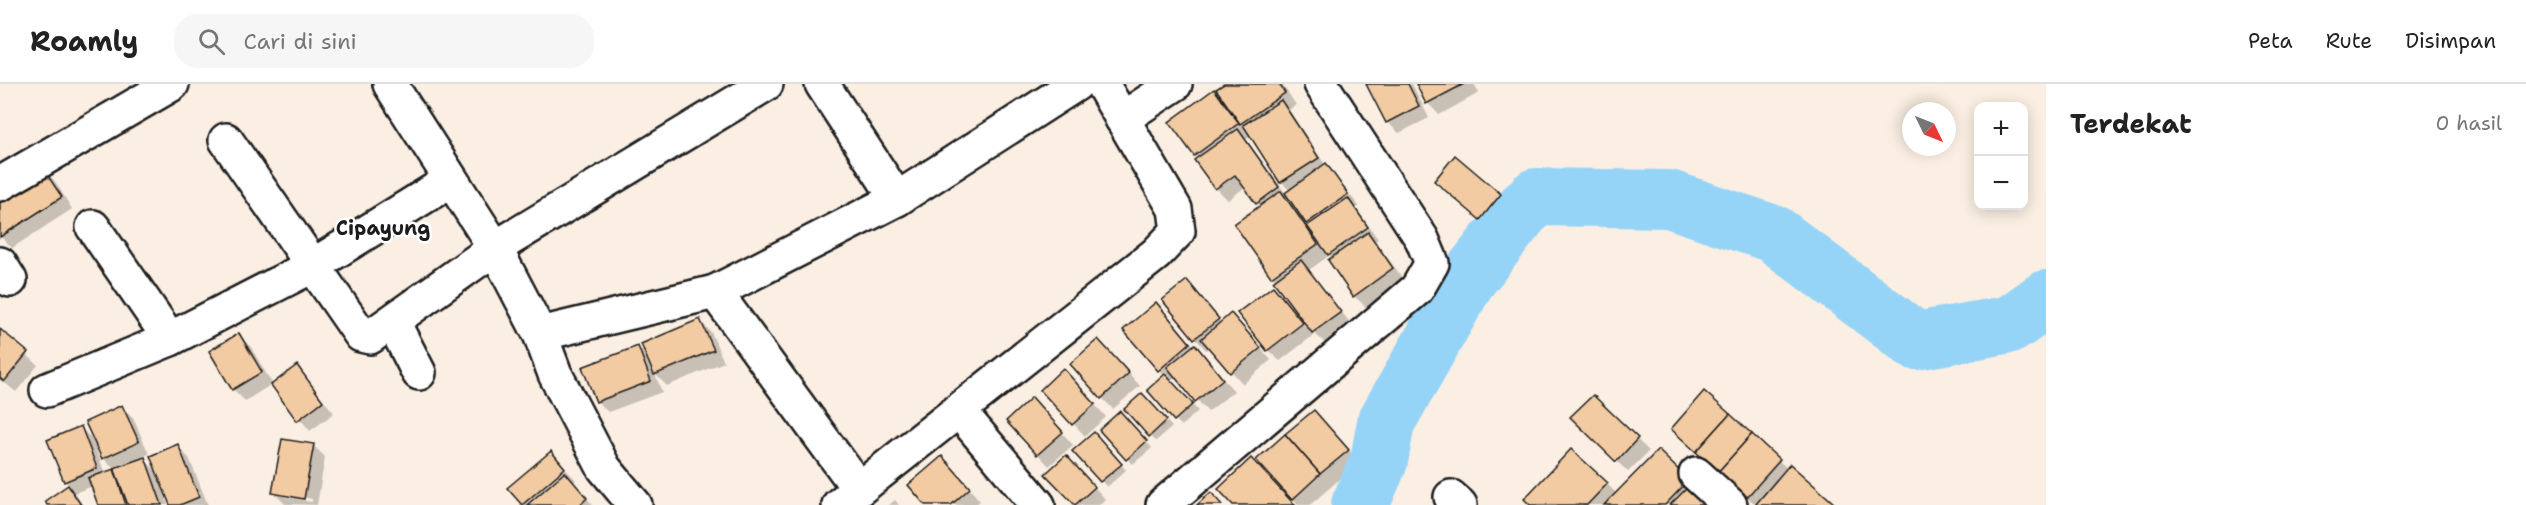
<!DOCTYPE html>
<html lang="id">
<meta charset="utf-8">
<style>
:root{--surface:#fff;--page:#f6f6f6;--text:#222;--muted:#767676;--line:#e0e0e0}
body{margin:0;font-family:"Shantell Sans",sans-serif;background:var(--page);color:var(--text)}
.controls{position:absolute;right:18px;top:18px;display:grid;overflow:hidden;border-radius:12px;box-shadow:0 3px 15px #0003}
.controls button{width:54px;height:54px;display:grid;place-items:center;padding:0;border:0;border-bottom:2px solid var(--line);background:var(--surface);color:var(--text);font:30px sans-serif}
.compass{position:absolute;left:1902px;top:18px;width:54px;height:54px;border-radius:50%;background:var(--surface);box-shadow:0 3px 15px #0003;rotate:133deg}
.list{margin:0;padding:0;list-style:none}
h2{display:flex;justify-content:space-between;align-items:center;height:78px;margin:0;padding:0 24px;font-size:26px}
h2 small{font-size:20px;font-weight:400;color:var(--muted)}
.icon{flex:none;width:33px;height:33px;fill:none;stroke:currentColor;stroke-width:2;stroke-linecap:round;stroke-linejoin:round}
.map{position:relative;flex:none;width:2046px;height:421px;overflow:hidden}
header{display:flex;align-items:center;gap:36px;box-sizing:border-box;height:84px;padding:0 30px;background:var(--surface);border-bottom:2px solid var(--line)}
header strong{font-size:28px}
nav{display:flex;gap:33px;margin-inline-start:auto;font-size:21px}
.search{width:420px;height:54px;background:var(--page);display:flex;align-items:center;gap:15px;box-sizing:border-box;padding:0 21px;border-radius:24px;color:var(--muted);font-size:22px}
main{display:flex}
aside{flex:1;background:var(--surface)}
.map>svg:first-child{display:block}
</style>
<header>
<strong>Roamly</strong>
<div class="search"><svg class="icon" aria-label="search" viewBox="0 0 24 24"><circle cx="10" cy="10" r="6"/><path d="M15 15l6 6"/></svg>Cari di sini</div>
<nav><a>Peta</a><a>Rute</a><a>Disimpan</a></nav>
</header>
<main>
<div class="map">
<svg width="2046" height="421" viewBox="0 0 2046 421">
<rect width="100%" height="100%" fill="#fbefe3"/>
<filter id="ink" filterUnits="userSpaceOnUse"><feTurbulence type="fractalNoise" baseFrequency=".0167" numOctaves="2"/><feDisplacementMap in="SourceGraphic" scale="12" xChannelSelector="R" yChannelSelector="G"/><feConvolveMatrix kernelMatrix="1 2 1 2 8 2 1 2 1" color-interpolation-filters="sRGB"/></filter>
<g filter="url(#ink)">
<!-- shadow -->
<g fill="#0003" fill-rule="evenodd">
<path d="M1227,0H1282L1296,21L1289,26L1326,82L1359,122L1356,124L1378,155L1375,157L1404,196L1366,223L1354,212L1330,171L1309,186L1351,240L1325,259L1315,250L1280,277L1268,266L1272,204L1304,241L1307,239L1236,140L1261,123L1245,103L1228,116L1216,104L1195,71L1214,7L1223,15ZM1252,52L1282,98L1290,107L1286,110L1246,55Z"/>
<path d="M1368,0H1412L1429,34L1399,49L1387,38Z"/>
<path d="M1418,0H1474L1479,9L1439,31L1428,19Z"/>
<path d="M1456,74L1512,123L1492,146L1448,108Z"/>
<path d="M42,85L54,96L72,125L12,164L0,152Z"/>
<path d="M1187,198L1222,239L1231,231L1271,276L1243,300L1210,263L1206,266L1195,254L1164,216Z"/>
<path d="M1167,232L1234,307L1208,328L1176,292L1170,297L1198,327L1181,342L1149,306L1165,292L1159,286Z"/>
<path d="M700,237L711,248L724,278L667,302L655,290L662,308L608,328L597,317L638,263L649,274Z"/>
<path d="M0,247L38,281L16,308L0,295Z"/>
<path d="M238,251L250,262L273,301L297,283L334,329L310,347L272,300L245,317L233,305Z"/>
<path d="M1110,268L1140,302L1113,325L1102,314Z"/>
<path d="M1075,298L1106,333L1085,352L1042,306Z"/>
<path d="M1705,310L1788,385L1834,421H1756L1684,356Z"/>
<path d="M1593,313L1649,367L1628,388L1572,333Z"/>
<path d="M1148,317L1172,343L1156,357L1150,352Z"/>
<path d="M122,323L133,334L149,370L142,373L159,390L177,362L189,374L208,421H172L166,405L163,406L168,421H99L93,402L74,409L83,421H49L47,418L70,402L65,397L80,343L95,358ZM98,365L103,374L115,386L105,389L96,366Z"/>
<path d="M1043,327L1073,361L1049,382L1008,337Z"/>
<path d="M1126,335L1152,364L1133,380L1127,374Z"/>
<path d="M1325,339L1359,378L1310,421H1299L1293,415Z"/>
<path d="M1100,356L1126,386L1107,403L1074,368Z"/>
<path d="M313,361L325,373L317,421L285,420L274,409ZM285,410L312,415V418L285,413Z"/>
<path d="M1658,368L1704,421H1532L1607,400L1617,410Z"/>
<path d="M550,369L576,396L573,399L593,421H524L509,404Z"/>
<path d="M1078,384L1105,415L1099,421H1075L1048,390Z"/>
<path d="M954,386L980,417L975,421H927Z"/>
<path d="M895,416L899,421H889Z"/>
</g>
<g fill="none" stroke-linecap="round" stroke-linejoin="round">
<!-- river -->
<path stroke="#96d4f7" stroke-width="58" d="M1360,421L1379,377L1386,338L1467,196L1520,129L1536,113L1669,115L1774,150L1916,257L2011,240L2046,215"/>
</g>
<!-- building -->
<g fill="#f3cba2" stroke="#1c1c1c" stroke-width="1.5">
<path d="M1224,0H1279L1285,9L1240,40L1216,5Z"/>
<path d="M1366,0H1408L1419,22L1386,39Z"/>
<path d="M1416,0H1464L1426,20Z"/>
<path d="M1214,5L1239,39L1194,72L1169,38Z"/>
<path d="M1281,16L1319,74L1280,99L1243,41Z"/>
<path d="M1238,45L1279,103L1256,120L1235,91L1215,105L1194,76Z"/>
<path d="M1455,71L1501,110L1480,136L1434,97Z"/>
<path d="M1326,79L1348,110L1306,140L1285,109Z"/>
<path d="M42,83L62,113L0,153V110Z"/>
<path d="M1281,107L1318,160L1271,193L1234,140Z"/>
<path d="M1348,114L1368,143L1328,171L1307,142Z"/>
<path d="M1368,148L1393,184L1353,213L1328,176Z"/>
<path d="M1301,176L1341,228L1312,249L1273,197Z"/>
<path d="M1187,196L1219,235L1194,255L1162,216Z"/>
<path d="M1273,202L1303,239L1267,267L1237,229Z"/>
<path d="M1156,218L1190,259L1158,287L1123,246Z"/>
<path d="M1231,229L1261,264L1230,289L1201,255Z"/>
<path d="M700,235L714,266L654,291L641,260Z"/>
<path d="M0,245L28,268L4,298L0,294Z"/>
<path d="M239,249L262,288L232,306L209,267Z"/>
<path d="M1098,255L1129,289L1101,315L1070,280Z"/>
<path d="M1195,260L1223,295L1195,318L1167,283Z"/>
<path d="M638,262L651,297L596,318L582,283Z"/>
<path d="M297,281L323,317L297,337L271,301Z"/>
<path d="M1063,284L1095,320L1072,341L1040,306Z"/>
<path d="M1165,290L1193,320L1174,337L1147,306Z"/>
<path d="M1704,307L1730,330L1696,368L1671,345Z"/>
<path d="M1142,309L1167,336L1149,353L1124,325Z"/>
<path d="M1593,311L1638,354L1616,378L1570,333Z"/>
<path d="M1032,313L1063,348L1037,371L1006,337Z"/>
<path d="M122,321L139,358L102,375L85,338Z"/>
<path d="M1314,326L1349,366L1320,390L1285,350Z"/>
<path d="M1120,327L1147,357L1126,376L1099,346Z"/>
<path d="M1730,330L1752,350L1718,388L1696,368Z"/>
<path d="M81,342L97,384L64,398L47,356Z"/>
<path d="M1094,348L1122,380L1100,398L1072,367Z"/>
<path d="M1285,350L1320,390L1292,416L1256,376Z"/>
<path d="M1752,350L1780,376L1747,413L1718,388Z"/>
<path d="M282,355L314,360L304,415L272,409Z"/>
<path d="M178,360L199,413L180,421H170L150,372Z"/>
<path d="M1571,365L1608,399L1587,421H1530L1524,415Z"/>
<path d="M1658,366L1689,396L1665,421H1604Z"/>
<path d="M551,367L565,384L522,421L507,404Z"/>
<path d="M1066,371L1095,403L1075,421L1045,390Z"/>
<path d="M942,372L970,404L951,421H925L908,401Z"/>
<path d="M145,373L162,421H128L114,384Z"/>
<path d="M1251,374L1295,421H1233L1218,405Z"/>
<path d="M1790,380L1836,421H1757L1756,420Z"/>
<path d="M114,385L126,421H98L88,394Z"/>
<path d="M565,388L587,414L580,421H527Z"/>
<path d="M68,401L81,421H47L45,417Z"/>
<path d="M1688,403L1706,421H1670Z"/>
<path d="M1211,408L1222,421H1197Z"/>
</g>
<g fill="none" stroke-linecap="round" stroke-linejoin="round">
<!-- minor casing -->
<g stroke="#1c1c1c" stroke-width="38">
<g id="minor">
<path d="M390,0L495,164L540,250L555,290L604,384L635,421"/>
<path d="M822,0L897,115"/>
<path d="M1122,35L1175,0"/>
<path d="M226,56L361,251L370,253L495,164L766,0"/>
<path d="M0,100L172,0"/>
<path d="M93,143L170,255"/>
<path d="M0,180L10,196"/>
<path d="M393,238L419,289"/>
<path d="M540,250L715,208"/>
<path d="M47,306L170,255L314,181L451,96"/>
<path d="M960,328L1038,421"/>
<path d="M1696,390L1730,421"/>
<path d="M859,405L715,208L897,115L1076,0"/>
<path d="M1451,413L1460,421"/>
<path d="M839,421L1156,170L1178,147L1175,125L1102,0"/>
<path d="M1163,421L1417,205L1432,179L1422,155L1321,0"/>
</g>
</g>
<!-- minor -->
<use href="#minor" stroke="#fff" stroke-width="33"/>
</g>
</g>
<g text-anchor="middle" dominant-baseline="central" stroke-width="5" stroke-linejoin="round" paint-order="stroke">
<!-- quarter labels -->
<g font-size="20" font-weight="bold" fill="#1c1c1c" stroke="#fff">
<text x="383" y="144">Cipayung</text>
</g>
</g>
</svg>
<div class="controls">
<button>+</button>
<button>−</button>
</div>
<svg class="compass" viewBox="-18 -18 36 36"><path d="M0-13l5 13h-10z" fill="#e53935"/><path d="M0 13l5-13h-10z" fill="#767676"/></svg>
</div>
<aside>
<h2>Terdekat<small>0 hasil</small></h2>
<ul class="list">
</ul>
</aside>
</main>
